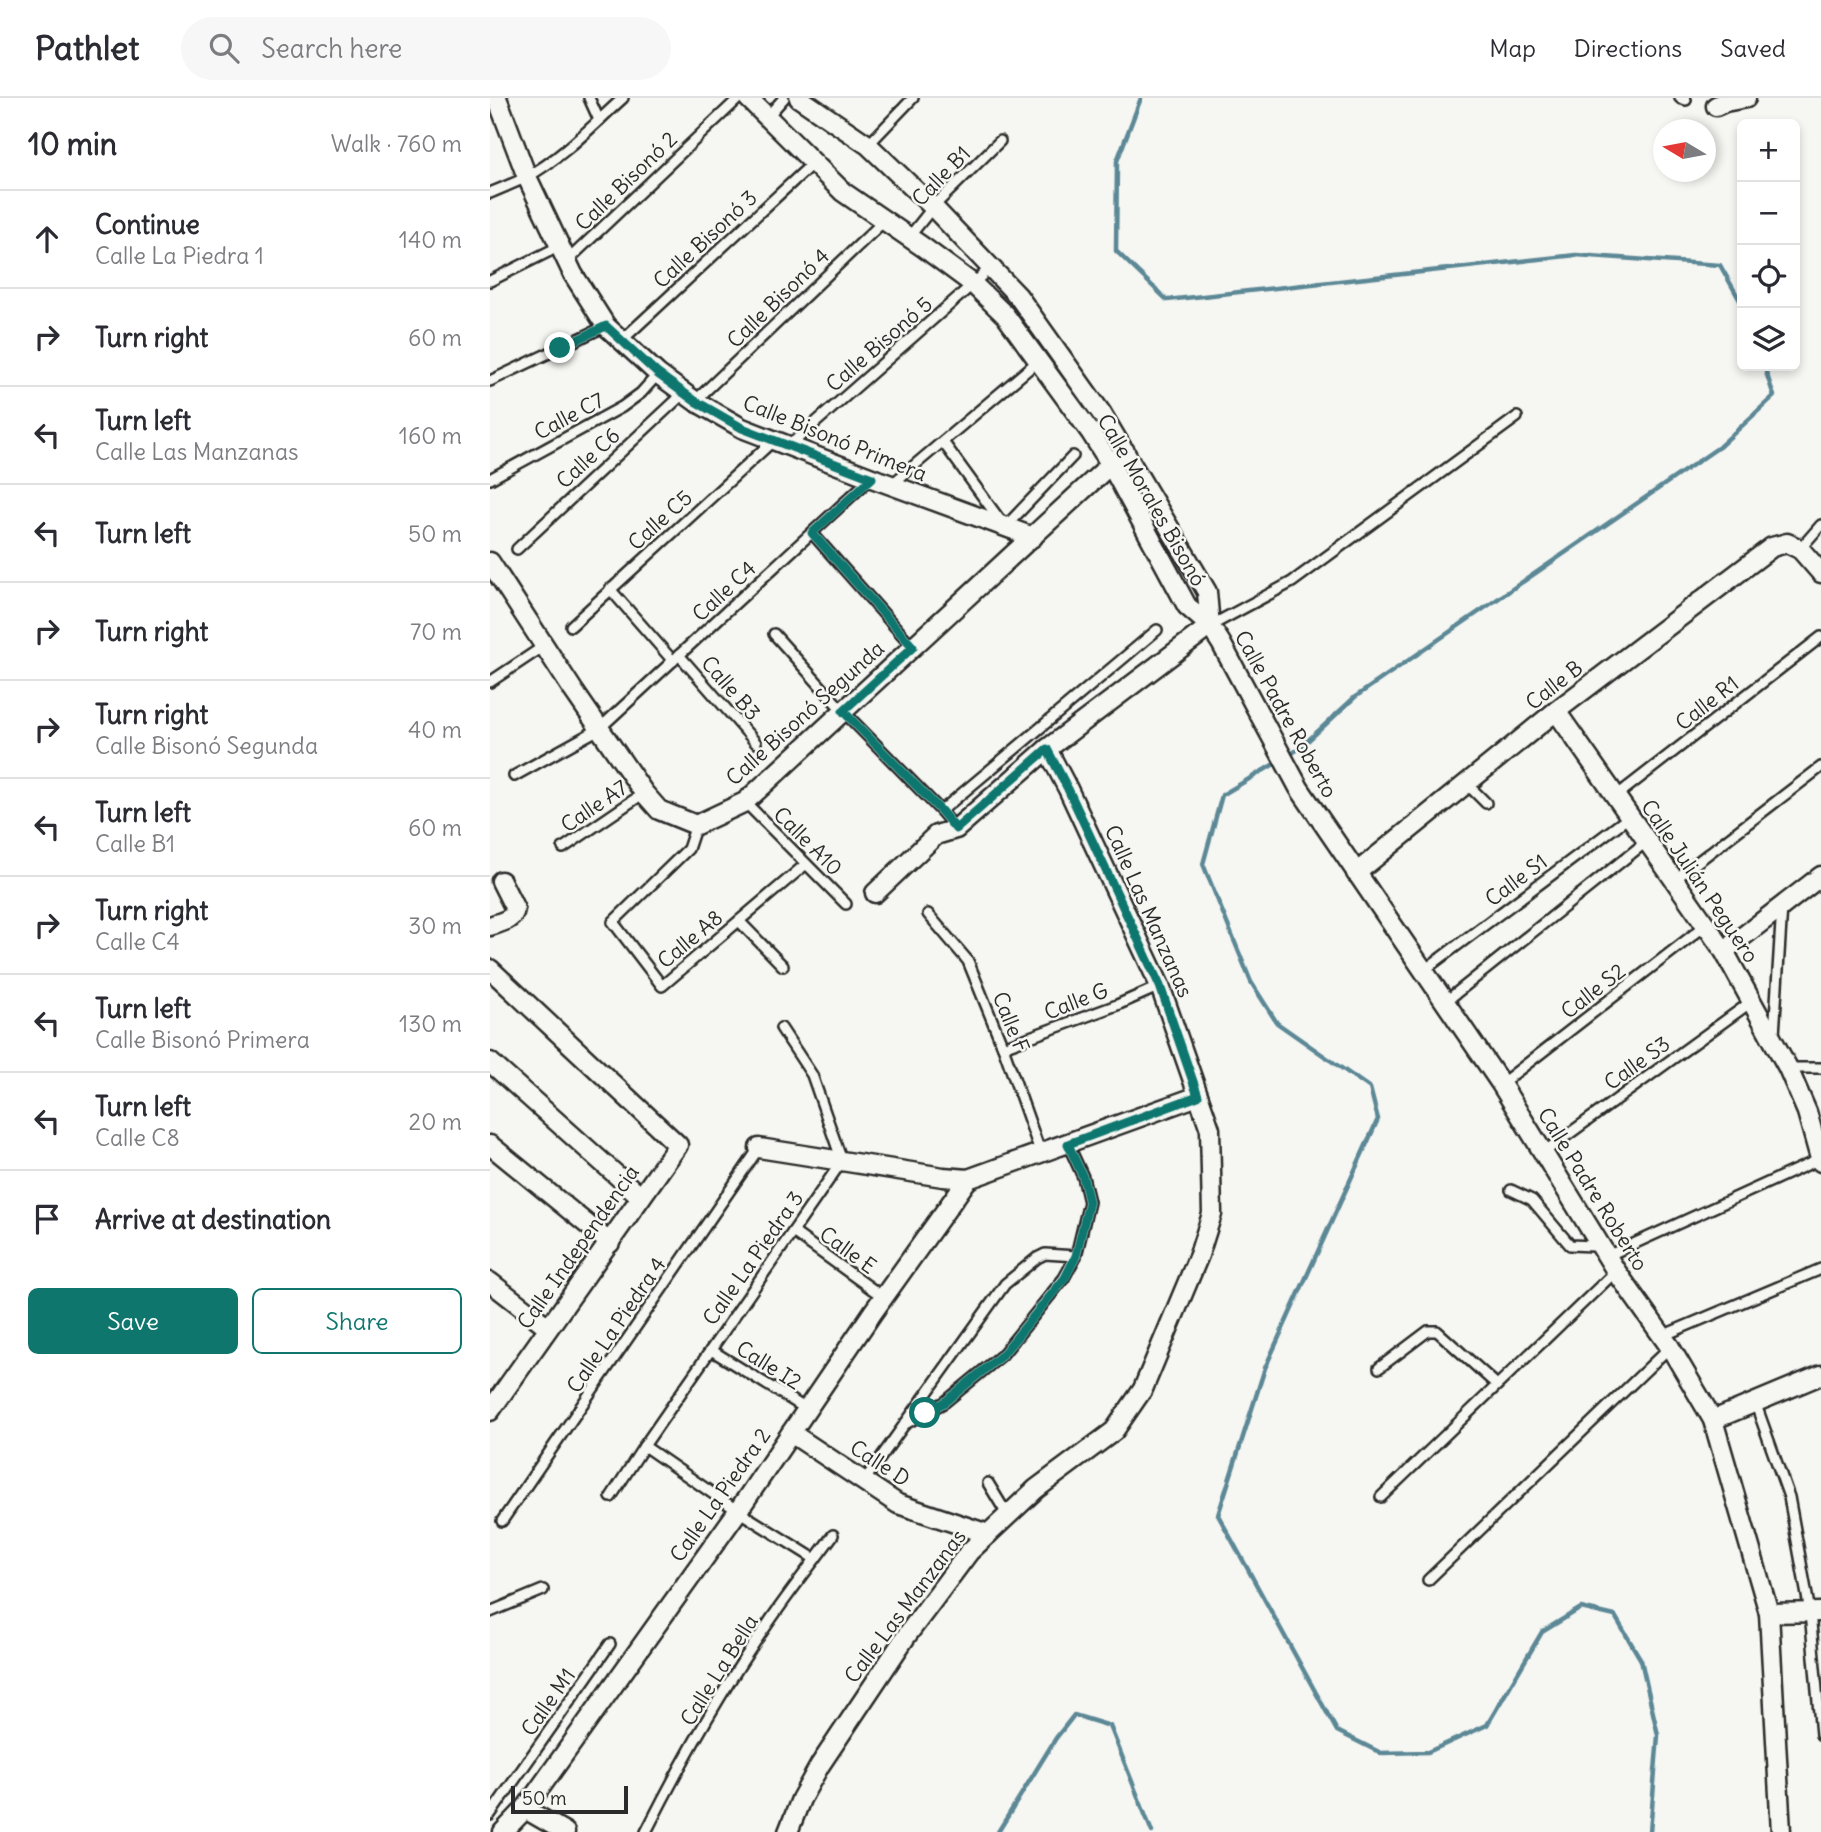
<!DOCTYPE html>
<meta charset="utf-8">
<style>
:root{--surface:#fff;--page:#f7f7f7;--text:#2b2b33;--muted:#7c7c81;--line:#e1e1e2;--accent:#0f766e}
body{margin:0;font-family:Delius,sans-serif;background:var(--page);color:var(--text)}
.controls{position:absolute;right:21px;top:21px;display:grid;overflow:hidden;border-radius:10px;box-shadow:0 4px 10px #0003}
.controls button{width:63px;height:63px;display:grid;place-items:center;padding:0;border:0;border-bottom:2px solid var(--line);background:var(--surface);color:var(--text);font:35px sans-serif}
.compass{position:absolute;left:1163px;top:21px;width:63px;height:63px;border-radius:50%;background:var(--surface);box-shadow:0 4px 10px #0003;rotate:280deg}
.scale{position:absolute;left:21px;bottom:18px;width:117px;box-sizing:border-box;padding-left:7px;border:4px solid #2b2b2b;border-top:0;font-size:19px;line-height:24px;white-space:nowrap;color:#2b2b2b;-webkit-text-stroke:5px #f6f6f2;paint-order:stroke}
.stop{position:absolute;width:21px;height:21px;margin:-16px;border:5px solid #0f766e;border-radius:50%;background:#fff}
.stop.end{background:#0f766e;border-color:#fff;box-shadow:0 2px 7px #0008}
.list{margin:0;padding:0;list-style:none}
h2{display:flex;justify-content:space-between;align-items:center;height:91px;margin:0;padding:0 28px;font-size:30px}
h2 small{font-size:23px;font-weight:400;color:var(--muted)}
.list li{display:grid;grid-template-columns:46px 1fr auto;gap:21px;align-items:center;box-sizing:border-box;height:98px;padding:0 28px;border-top:2px solid var(--line)}
.list b{display:block;font-size:26px;white-space:nowrap}
.list p{margin:0;font-size:23px;white-space:nowrap;color:var(--muted)}
.list em{font-size:23px;font-style:normal;color:var(--muted)}
.actions{display:flex;gap:14px;padding:21px 28px}
.actions a{flex:1;padding:16px 0;border:2px solid var(--accent);border-radius:10px;text-align:center;font-size:24px;color:var(--accent)}
.actions .main{background:var(--accent);color:#fff}
.icon{flex:none;width:38px;height:38px;fill:none;stroke:currentColor;stroke-width:2;stroke-linecap:round;stroke-linejoin:round}
.map{position:relative;flex:none;width:1331px;height:1734px;overflow:hidden}
header{display:flex;align-items:center;gap:42px;box-sizing:border-box;height:98px;padding:0 35px;background:var(--surface);border-bottom:2px solid var(--line)}
header strong{font-size:33px}
nav{display:flex;gap:38px;margin-inline-start:auto;font-size:24px}
.search{width:490px;height:63px;background:var(--page);display:flex;align-items:center;gap:18px;box-sizing:border-box;padding:0 24px;border-radius:38px;color:var(--muted);font-size:26px}
main{display:flex}
aside{flex:1;background:var(--surface)}
.map>svg:first-child{display:block}
</style>
<header>
<strong>Pathlet</strong>
<div class="search"><svg class="icon" aria-label="search" viewBox="0 0 24 24"><circle cx="10" cy="10" r="6"/><path d="M15 15l6 6"/></svg>Search here</div>
<nav><a>Map</a><a>Directions</a><a>Saved</a></nav>
</header>
<main>
<aside>
<h2>10 min<small>Walk · 760 m</small></h2>
<ul class="list">
<li><svg class="icon" aria-label="ahead" viewBox="0 0 24 24"><path d="M12 20V5M6 11l6-6 6 6"/></svg><div><b>Continue</b><p>Calle La Piedra 1</p></div><em>140 m</em></li>
<li><svg class="icon" aria-label="right" viewBox="0 0 24 24"><path d="M7 20v-9h11M14 6l5 5-5 5"/></svg><div><b>Turn right</b></div><em>60 m</em></li>
<li><svg class="icon" aria-label="left" viewBox="0 0 24 24"><path d="M17 20v-9H6M10 6l-5 5 5 5"/></svg><div><b>Turn left</b><p>Calle Las Manzanas</p></div><em>160 m</em></li>
<li><svg class="icon" aria-label="left" viewBox="0 0 24 24"><path d="M17 20v-9H6M10 6l-5 5 5 5"/></svg><div><b>Turn left</b></div><em>50 m</em></li>
<li><svg class="icon" aria-label="right" viewBox="0 0 24 24"><path d="M7 20v-9h11M14 6l5 5-5 5"/></svg><div><b>Turn right</b></div><em>70 m</em></li>
<li><svg class="icon" aria-label="right" viewBox="0 0 24 24"><path d="M7 20v-9h11M14 6l5 5-5 5"/></svg><div><b>Turn right</b><p>Calle Bisonó Segunda</p></div><em>40 m</em></li>
<li><svg class="icon" aria-label="left" viewBox="0 0 24 24"><path d="M17 20v-9H6M10 6l-5 5 5 5"/></svg><div><b>Turn left</b><p>Calle B1</p></div><em>60 m</em></li>
<li><svg class="icon" aria-label="right" viewBox="0 0 24 24"><path d="M7 20v-9h11M14 6l5 5-5 5"/></svg><div><b>Turn right</b><p>Calle C4</p></div><em>30 m</em></li>
<li><svg class="icon" aria-label="left" viewBox="0 0 24 24"><path d="M17 20v-9H6M10 6l-5 5 5 5"/></svg><div><b>Turn left</b><p>Calle Bisonó Primera</p></div><em>130 m</em></li>
<li><svg class="icon" aria-label="left" viewBox="0 0 24 24"><path d="M17 20v-9H6M10 6l-5 5 5 5"/></svg><div><b>Turn left</b><p>Calle C8</p></div><em>20 m</em></li>
<li><svg class="icon" aria-label="arrive" viewBox="0 0 24 24"><path d="M6 21V4h12l-3 4 3 4H6"/></svg><div><b>Arrive at destination</b></div></li>
</ul>
<div class="actions"><a class="main">Save</a><a>Share</a></div>
</aside>
<div class="map">
<svg width="1331" height="1734" viewBox="0 0 1331 1734">
<rect width="100%" height="100%" fill="#f6f6f2"/>
<filter id="ink" filterUnits="userSpaceOnUse"><feTurbulence type="fractalNoise" baseFrequency=".0143" numOctaves="2"/><feDisplacementMap in="SourceGraphic" scale="14" xChannelSelector="R" yChannelSelector="G"/><feConvolveMatrix kernelMatrix="1 2 1 2 8 2 1 2 1" color-interpolation-filters="sRGB"/></filter>
<g filter="url(#ink)">
<g fill="none" stroke-linecap="round" stroke-linejoin="round">
<!-- stream -->
<g stroke="#5c8896" stroke-width="4.5">
<path d="M651,0L627,63L626,153L677,202L1086,157L1230,167L1252,206"/>
<path d="M798,658L810,650L865,599L1229,349L1284,298L1274,268"/>
<path d="M791,662L732,697L713,766L761,884L787,925L880,990L888,1021L775,1270L728,1417L847,1633L891,1655L938,1654L997,1627L1052,1534L1091,1510L1125,1518L1151,1562L1168,1637L1160,1734"/>
<path d="M508,1734L566,1640L584,1617L620,1628L662,1734"/>
</g>
<!-- service casing -->
<g stroke="#2b2b2b" stroke-width="14">
<g id="service">
<path d="M99,0L109,22"/>
<path d="M1190,0L1196,2"/>
<path d="M277,19L294,0"/>
<path d="M378,47L423,0"/>
<path d="M0,95C12,90 24,85 35,80C72,60 102,28 133,0"/>
<path d="M419,139L443,109L510,43"/>
<path d="M77,163L249,0"/>
<path d="M0,183L70,148"/>
<path d="M131,243L323,65"/>
<path d="M0,283L116,228"/>
<path d="M205,303L395,122"/>
<path d="M453,344L515,429L583,358"/>
<path d="M299,348L483,186L501,169"/>
<path d="M0,381L132,309L151,295L168,276"/>
<path d="M401,387L548,263"/>
<path d="M322,435L423,549"/>
<path d="M27,451L194,295"/>
<path d="M1310,451L1331,427"/>
<path d="M120,491L183,563"/>
<path d="M81,528L284,342"/>
<path d="M720,528L802,484L1027,319"/>
<path d="M284,536L353,613L451,713L466,731"/>
<path d="M189,557L266,645"/>
<path d="M0,584L54,548"/>
<path d="M24,678L109,631L381,380"/>
<path d="M977,686L996,705"/>
<path d="M1125,699L1331,539"/>
<path d="M255,704L356,806"/>
<path d="M451,713L667,532"/>
<path d="M206,727L198,751L123,824L172,888L316,766"/>
<path d="M73,750L154,695"/>
<path d="M1184,782L1331,669"/>
<path d="M438,816L478,863L513,949L551,1056"/>
<path d="M249,823L293,868"/>
<path d="M933,873L1139,719"/>
<path d="M955,904L1157,743"/>
<path d="M1284,937L1292,808"/>
<path d="M513,949L627,907L670,888"/>
<path d="M1298,970H1331"/>
<path d="M1011,986L1216,827"/>
<path d="M1054,1054L1261,904"/>
<path d="M1021,1092L1042,1102L1080,1147L1104,1148L1109,1145"/>
<path d="M303,1134L393,1199"/>
<path d="M1117,1158L1330,1061"/>
<path d="M1172,1238L1331,1171"/>
<path d="M221,1252L318,1312"/>
<path d="M889,1270L938,1233H947L1007,1287"/>
<path d="M1265,1304L1299,1399L1320,1514L1331,1637"/>
<path d="M415,1326L455,1304L512,1257L574,1180L586,1158L599,1104L593,1079L578,1046"/>
<path d="M154,1348L248,1413L325,1461"/>
<path d="M374,1383L515,1186L547,1160L555,1156L586,1158"/>
<path d="M498,1385L518,1418"/>
<path d="M121,1399L154,1348L352,1063L322,977L291,930"/>
<path d="M891,1399L1126,1173"/>
<path d="M12,1423L269,1050"/>
<path d="M938,1482L1180,1249"/>
<path d="M0,1514L53,1492"/>
<path d="M0,1717L120,1546"/>
<path d="M156,1734C192,1663 231,1592 277,1527C298,1496 321,1467 343,1437"/>
</g>
</g>
<!-- minor casing -->
<g stroke="#2b2b2b" stroke-width="23">
<g id="minor">
<path d="M7,0L37,79L83,176L116,228L168,276L205,303L252,330L382,380L543,439"/>
<path d="M258,0L353,94L433,149L483,186L515,217L601,335L621,367L697,508L720,528L731,545L809,690L1011,986L1126,1173L1180,1249L1223,1322L1279,1515L1291,1734"/>
<path d="M309,0L378,47L443,109L528,198L612,316L709,480L717,494L720,528"/>
<path d="M1226,8L1235,4L1256,0"/>
<path d="M0,464L83,592L154,695L169,712L206,727L255,704L635,353"/>
<path d="M1066,613L1234,853L1298,970L1317,1014L1331,1064"/>
<path d="M866,775L1066,613L1282,449L1297,445L1310,451L1331,475"/>
<path d="M385,795L446,737L466,731L557,651L720,528"/>
<path d="M0,828C10,824 23,823 25,811L11,783"/>
<path d="M1234,853L1331,778"/>
<path d="M0,871L188,1047L0,1313"/>
<path d="M0,964L151,1099"/>
<path d="M0,1047L120,1145"/>
<path d="M269,1050L453,1079L478,1081L708,998"/>
<path d="M0,1184L58,1229"/>
<path d="M1223,1322L1331,1277"/>
<path d="M301,1335L408,1406L498,1436"/>
<path d="M1279,1515L1331,1514"/>
<path d="M35,1711L75,1734"/>
<path d="M13,1734L35,1711L248,1413L383,1214L478,1081"/>
<path d="M298,1734L311,1701L330,1667L417,1537L479,1454L546,1391L624,1333L653,1291L709,1157L722,1116L720,1031L670,888L578,691L557,651"/>
</g>
</g>
<!-- service -->
<use href="#service" stroke="#f6f6f2" stroke-width="9"/>
<!-- minor -->
<use href="#minor" stroke="#f6f6f2" stroke-width="18"/>
</g>
</g>
<g fill="none" stroke-linecap="round" stroke-linejoin="round" filter="url(#ink)">
<!-- route -->
<path stroke="#0f766e" stroke-width="9" d="M70,250L116,228L168,276L205,303L252,330L382,380L322,435L423,549L353,613L451,713L466,731L557,651L578,691L670,888L708,998L578,1046L593,1079L599,1104L586,1158L575,1180L512,1257L455,1304L435,1315"/>
</g>
<g text-anchor="middle" dominant-baseline="central" stroke-width="5" stroke-linejoin="round" paint-order="stroke">
<!-- street labels -->
<g font-size="21" fill="#2b2b2b" stroke="#f6f6f2">
<text transform="translate(451 78) rotate(-46)">Calle B1</text>
<text transform="translate(136 83) rotate(-44)">Calle Bisonó 2</text>
<text transform="translate(215 141) rotate(-43)">Calle Bisonó 3</text>
<text transform="translate(288 200) rotate(-44)">Calle Bisonó 4</text>
<text transform="translate(389 246) rotate(-41)">Calle Bisonó 5</text>
<text transform="translate(79 318) rotate(-28)">Calle C7</text>
<text transform="translate(345 340) rotate(22)">Calle Bisonó Primera</text>
<text transform="translate(98 360) rotate(-43)">Calle C6</text>
<text transform="translate(662 402) rotate(60)">Calle Morales Bisonó</text>
<text transform="translate(170 422) rotate(-42)">Calle C5</text>
<text transform="translate(234 493) rotate(-43)">Calle C4</text>
<text transform="translate(1064 587) rotate(-38)">Calle B</text>
<text transform="translate(241 590) rotate(49)">Calle B3</text>
<text transform="translate(1217 605) rotate(-38)">Calle R1</text>
<text transform="translate(315 615) rotate(-42)">Calle Bisonó Segunda</text>
<text transform="translate(796 616) rotate(61)">Calle Padre Roberto</text>
<text transform="translate(104 708) rotate(-34)">Calle A7</text>
<text transform="translate(318 743) rotate(45)">Calle A10</text>
<text transform="translate(1026 782) rotate(-37)">Calle S1</text>
<text transform="translate(1210 783) rotate(56)">Calle Julián Peguero</text>
<text transform="translate(659 813) rotate(66)">Calle Las Manzanas</text>
<text transform="translate(200 841) rotate(-40)">Calle A8</text>
<text transform="translate(1103 893) rotate(-38)">Calle S2</text>
<text transform="translate(586 903) rotate(-21)">Calle G</text>
<text transform="translate(521 924) rotate(68)">Calle F</text>
<text transform="translate(1147 965) rotate(-36)">Calle S3</text>
<text transform="translate(1103 1091) rotate(58)">Calle Padre Roberto</text>
<text transform="translate(88 1149) rotate(-55)">Calle Independencia</text>
<text transform="translate(358 1152) rotate(36)">Calle E</text>
<text transform="translate(263 1160) rotate(-55)">Calle La Piedra 3</text>
<text transform="translate(126 1227) rotate(-56)">Calle La Piedra 4</text>
<text transform="translate(279 1267) rotate(32)">Calle I2</text>
<text transform="translate(390 1365) rotate(33)">Calle D</text>
<text transform="translate(230 1397) rotate(-55)">Calle La Piedra 2</text>
<text transform="translate(415 1508) rotate(-53)">Calle Las Manzanas</text>
<text transform="translate(229 1572) rotate(-58)">Calle La Bella</text>
<text transform="translate(58 1604) rotate(-55)">Calle M1</text>
</g>
</g>
</svg>
<div class="controls">
<button>+</button>
<button>−</button>
<button><svg class="icon" aria-label="locate" viewBox="0 0 24 24"><circle cx="12" cy="12" r="6"/><path d="M12 2v4M12 18v4M2 12h4M18 12h4"/></svg></button>
<button><svg class="icon" aria-label="layers" viewBox="0 0 24 24"><path d="M12 4l9 5-9 5-9-5zM3 14l9 5 9-5"/></svg></button>
</div>
<svg class="compass" viewBox="-18 -18 36 36"><path d="M0-13l5 13h-10z" fill="#e53935"/><path d="M0 13l5-13h-10z" fill="#7c7c81"/></svg>
<div class="scale">50 m</div>
<div class="stop" style="left:435px;top:1315px"></div>
<div class="stop end" style="left:70px;top:250px"></div>
</div>
</main>
